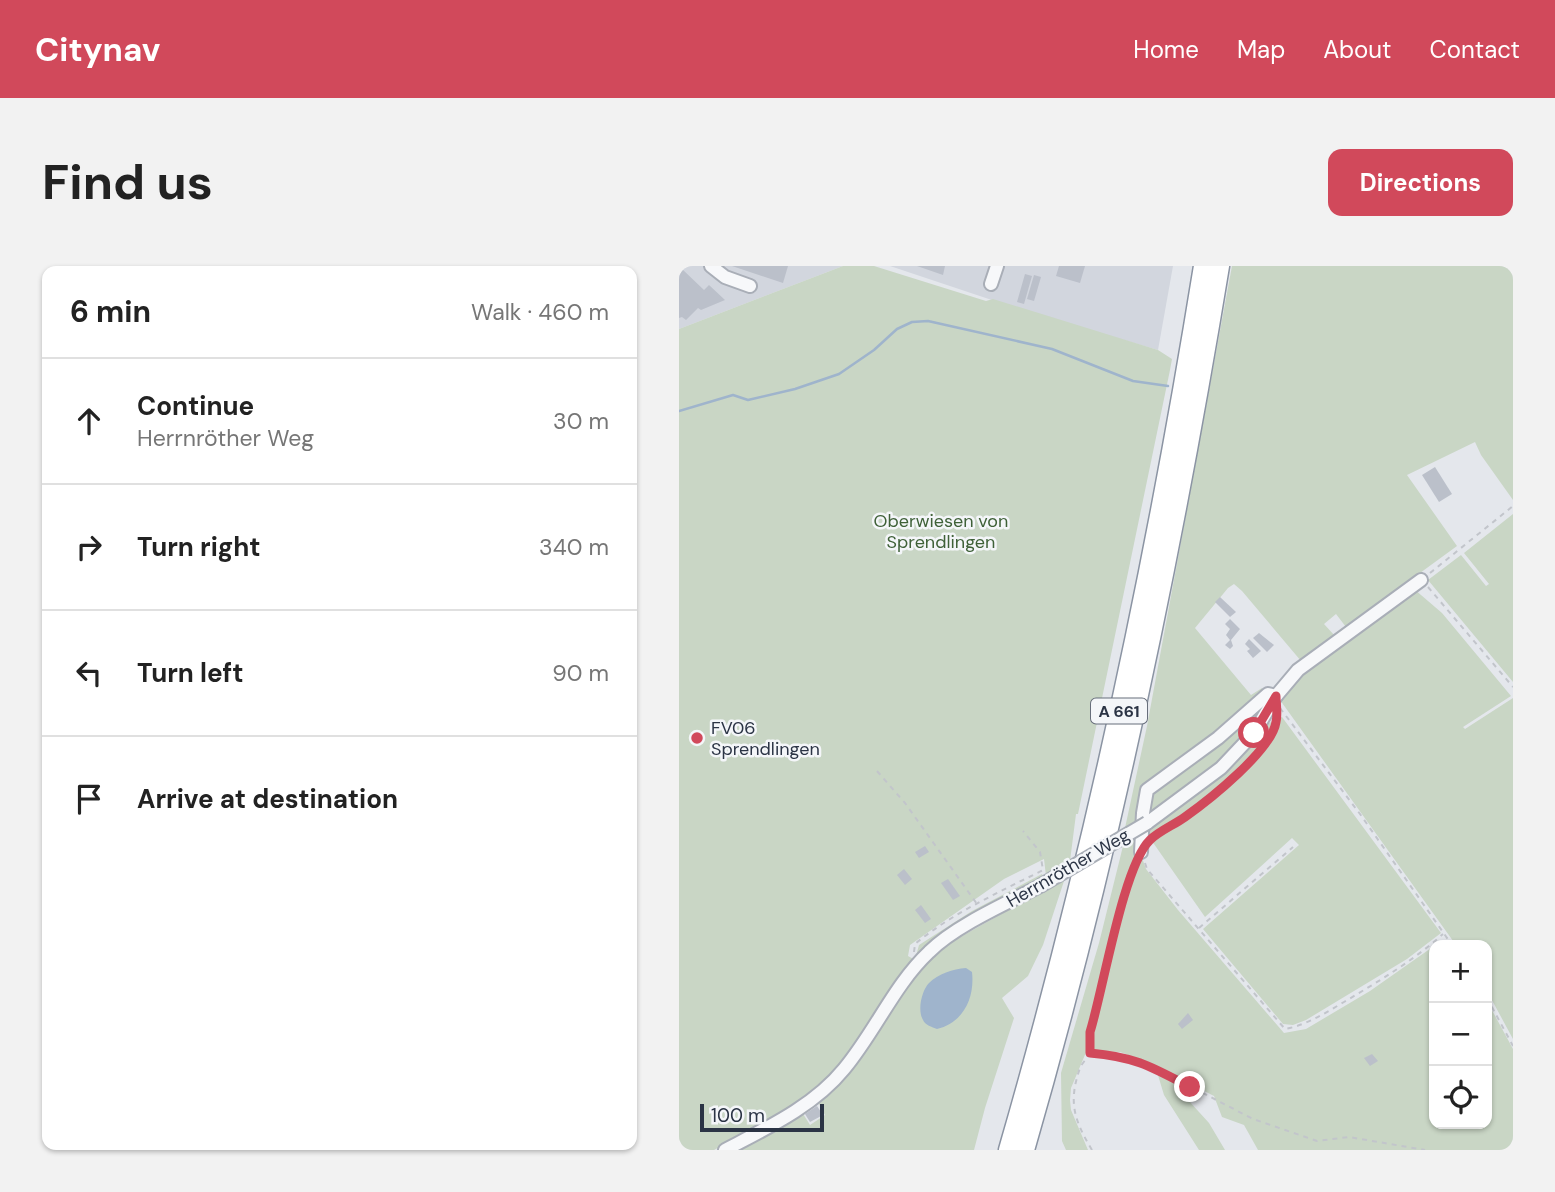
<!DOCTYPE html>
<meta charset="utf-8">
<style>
:root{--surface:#fff;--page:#f2f2f2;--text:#222;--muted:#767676;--line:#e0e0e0;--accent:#d1495b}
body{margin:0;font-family:"DM Sans",sans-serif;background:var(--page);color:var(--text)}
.controls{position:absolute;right:21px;bottom:21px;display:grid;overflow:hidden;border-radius:14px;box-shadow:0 2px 5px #0004}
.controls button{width:63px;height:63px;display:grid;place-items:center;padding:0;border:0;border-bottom:2px solid var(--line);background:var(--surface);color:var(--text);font:35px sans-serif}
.scale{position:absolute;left:21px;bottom:18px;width:124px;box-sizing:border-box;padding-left:7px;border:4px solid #2b3445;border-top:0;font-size:19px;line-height:24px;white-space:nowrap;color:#2b3445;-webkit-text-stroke:5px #f4f6f9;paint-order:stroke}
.stop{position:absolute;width:21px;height:21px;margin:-16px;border:5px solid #d1495b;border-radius:50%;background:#fff}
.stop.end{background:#d1495b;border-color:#fff;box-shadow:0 2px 7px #0008}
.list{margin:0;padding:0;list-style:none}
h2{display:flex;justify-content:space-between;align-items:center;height:91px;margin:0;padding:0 28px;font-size:30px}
h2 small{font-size:23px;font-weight:400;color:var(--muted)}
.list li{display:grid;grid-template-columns:46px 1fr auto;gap:21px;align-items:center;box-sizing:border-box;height:126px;padding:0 28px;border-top:2px solid var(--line)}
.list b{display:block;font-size:26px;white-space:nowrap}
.list p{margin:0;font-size:23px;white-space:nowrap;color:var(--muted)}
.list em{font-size:23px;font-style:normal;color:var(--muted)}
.icon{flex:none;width:38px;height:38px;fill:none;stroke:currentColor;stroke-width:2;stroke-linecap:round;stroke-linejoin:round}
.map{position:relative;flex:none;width:834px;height:884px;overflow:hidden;border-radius:14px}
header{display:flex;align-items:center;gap:42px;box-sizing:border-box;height:98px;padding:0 35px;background:var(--accent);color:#fff}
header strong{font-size:33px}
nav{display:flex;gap:38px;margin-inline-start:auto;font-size:24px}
.intro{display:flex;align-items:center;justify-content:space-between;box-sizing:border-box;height:168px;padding:0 42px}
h1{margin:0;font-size:49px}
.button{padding:18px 32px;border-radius:14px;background:var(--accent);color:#fff;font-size:24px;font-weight:700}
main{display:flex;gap:42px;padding:0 42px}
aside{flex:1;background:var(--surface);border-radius:14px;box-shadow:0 2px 5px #0004}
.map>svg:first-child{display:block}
</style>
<header>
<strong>Citynav</strong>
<nav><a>Home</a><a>Map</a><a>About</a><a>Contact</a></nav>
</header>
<div class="intro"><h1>Find us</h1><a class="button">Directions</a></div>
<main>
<aside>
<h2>6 min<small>Walk · 460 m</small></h2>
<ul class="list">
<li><svg class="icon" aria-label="ahead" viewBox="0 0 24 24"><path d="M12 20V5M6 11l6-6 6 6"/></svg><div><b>Continue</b><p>Herrnröther Weg</p></div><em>30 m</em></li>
<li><svg class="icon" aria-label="right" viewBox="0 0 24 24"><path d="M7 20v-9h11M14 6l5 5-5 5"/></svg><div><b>Turn right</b></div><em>340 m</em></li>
<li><svg class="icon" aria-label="left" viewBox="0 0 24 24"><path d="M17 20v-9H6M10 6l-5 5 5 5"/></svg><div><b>Turn left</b></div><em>90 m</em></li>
<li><svg class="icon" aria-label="arrive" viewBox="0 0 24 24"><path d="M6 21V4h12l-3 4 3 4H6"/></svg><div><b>Arrive at destination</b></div></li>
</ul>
</aside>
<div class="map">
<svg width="834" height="884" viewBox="0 0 834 884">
<rect width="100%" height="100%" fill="#e4e7ec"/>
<!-- built -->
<g fill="#d2d6de">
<path d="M0,0H164L0,63Z"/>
<path d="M211,0H494L479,84L349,46Z"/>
</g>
<!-- green -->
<g fill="#c9d6c5">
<path d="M164,0H195L307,35L314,33L479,84L493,93L491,104L399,548H397L391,595L367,610L365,593L325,613L231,679L229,690L243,698L159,809L143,823L35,884H0V63Z"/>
<path d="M553,0H834V234L802,189L796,176L728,209L778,280L667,361L657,348L645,358L656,370L622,395L563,325L555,318L549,322L516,362L572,429L583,422V427L590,432L588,442L538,502L466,551L469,520L460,555L446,562L468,460Z"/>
<path d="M834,248V416L749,314L782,289L807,320L810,318L785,287Z"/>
<path d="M735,323L763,347L832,430L784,461L786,463L834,432V773L808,725V679H777L601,434L622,407Z"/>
<path d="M603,451L762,667L728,693L627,754L614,759L604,758L524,663L620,579L613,572L526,651L475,578L466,570V561L547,504L575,476L588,458Z"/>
<path d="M459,569L458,589L452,601L409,764L408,784L392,822L391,834L392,844L409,884H387L383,875L382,807L420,677L445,576Z"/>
<path d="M463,592L467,603L499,644L605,767L627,763L691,725L755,680V858H808V735L834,783V884H579L565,859L543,851L535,830L469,796L441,786L413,785V766L450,623Z"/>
<path d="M363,608L365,612L250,679L237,690L240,679L293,645Z"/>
<path d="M386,612L364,679L349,710L323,732L335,752L306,842L295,884H56L121,843L131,859L146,849L138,834L253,687Z"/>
<path d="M478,806L509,824L510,835L530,857L546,884H520L485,829Z"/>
</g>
<!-- water -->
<path fill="#9fb4cc" d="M287,702L293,706C296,732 284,757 258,763C253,761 246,759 244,754C238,744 243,724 250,717C259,708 274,703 287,702Z"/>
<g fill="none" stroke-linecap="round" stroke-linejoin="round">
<!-- stream -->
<path stroke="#9fb4cc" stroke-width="2.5" d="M0,145L54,129L69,134L116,123L160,108L195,84L218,63L233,56L249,55L373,83L454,115L489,120"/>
</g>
<!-- building -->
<g fill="#bbc0ca">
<path d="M0,0H6L3,3L25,24L30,19L46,34L22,44L19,42L7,54L3,51L0,52Z"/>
<path d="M53,0H109L104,17Z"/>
<path d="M238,0H266L264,9Z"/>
<path d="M380,0H406L401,17L377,10Z"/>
<path d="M346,8L353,10L345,38L338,36Z"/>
<path d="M355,9L362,11L355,35L348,33Z"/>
<path d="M756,201L773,228L760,236L743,209Z"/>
<path d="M541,331L557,346L551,351L536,336Z"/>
<path d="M551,353L561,363L552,374L554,380L551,383L546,379L551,374L547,369L551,363L546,358Z"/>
<path d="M580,367L595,379L588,386L574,372Z"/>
<path d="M570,373L582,385L574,392L568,385L571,383L566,378Z"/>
<path d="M246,580L250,586L240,592L236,586Z"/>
<path d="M225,603L233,613L226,619L218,609Z"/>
<path d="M269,613L281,630L274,634L262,617Z"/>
<path d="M242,639L252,653L246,657L236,644Z"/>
<path d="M509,747L514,754L503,763L499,758Z"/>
<path d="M693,788L699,795L691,800L685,792Z"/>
<path d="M138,840L144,849L131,856L126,848Z"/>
</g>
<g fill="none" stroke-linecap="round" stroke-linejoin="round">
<!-- minor casing -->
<g stroke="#a9aeb7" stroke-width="16">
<g id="minor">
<path d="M32,0L46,11L71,20"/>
<path d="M312,18L318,0"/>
<path d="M468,557L542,502L575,467L597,430L619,404L742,314"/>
<path d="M462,586L464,547L468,524L539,472L589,428L597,430"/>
<path d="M46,884C88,862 135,840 165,803C196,766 215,719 250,686C276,660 328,637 361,620"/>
</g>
</g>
<!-- highway casing -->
<g stroke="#8b94a3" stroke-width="21">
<g id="highway">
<path d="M329,884C413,594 476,298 524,0"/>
<path d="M346,884C430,594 492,298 541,0"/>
</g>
</g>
<!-- path -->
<g stroke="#c2c5cb" stroke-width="2" stroke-dasharray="5 5" stroke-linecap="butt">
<path d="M751,307L834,240"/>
<path d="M749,321L834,421"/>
<path d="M601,442L681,548L773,679"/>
<path d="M198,505L226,537L298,638"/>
<path d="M475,571C505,551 597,489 597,451"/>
<path d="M466,597L468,603L606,763C628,759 646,747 665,736C700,715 734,695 764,668"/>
<path d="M520,662L614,581"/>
<path d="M235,686L236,678C273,647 321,626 364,604L361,586L344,565"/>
<path d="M808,732L834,780"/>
<path d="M412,787L441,790L464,796L574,853L638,875L670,871L746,884"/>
<path d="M413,884C395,854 389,836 401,802C403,797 408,793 410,788C412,782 411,773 411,766L448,621L458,596"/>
</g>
<!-- minor -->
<use href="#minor" stroke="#f7f8fa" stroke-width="12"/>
<!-- highway -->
<use href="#highway" stroke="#fff" stroke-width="18"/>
<!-- minor-bridge casing -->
<g stroke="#a9aeb7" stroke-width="16" stroke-linecap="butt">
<path id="minor-bridge" d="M361,620L468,557"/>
</g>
<!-- minor-bridge -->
<use href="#minor-bridge" stroke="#f7f8fa" stroke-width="12"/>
</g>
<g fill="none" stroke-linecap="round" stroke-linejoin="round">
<!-- route -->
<path stroke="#d1495b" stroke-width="9" d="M511,821C471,800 456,791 411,787V766C424,725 444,600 471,574C480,565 495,559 506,551C530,534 593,484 597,456C599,448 597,438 597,430L575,467"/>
</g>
<!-- markers -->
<circle fill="#d1495b" stroke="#f4f6f9" stroke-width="2.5" cx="18" cy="472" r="7"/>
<g text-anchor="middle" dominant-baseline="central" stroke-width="5" stroke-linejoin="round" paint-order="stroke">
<!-- shield labels -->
<rect fill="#f4f6f9" stroke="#676e7b" stroke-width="2" x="412" y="432.5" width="56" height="25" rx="5"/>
<g font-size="16" font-weight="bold" fill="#2b3445">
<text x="440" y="445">A 661</text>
</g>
<!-- park labels -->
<g font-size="18" fill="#3f6138" stroke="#f4f6f9">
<text x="262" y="255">Oberwiesen von<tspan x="262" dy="21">Sprendlingen</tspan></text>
</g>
<!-- poi labels -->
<g font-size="18" fill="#2b3445" stroke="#f4f6f9" text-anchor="start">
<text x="32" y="462">FV06<tspan x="32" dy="21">Sprendlingen</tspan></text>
</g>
<!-- street labels -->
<g font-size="18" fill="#2b3445" stroke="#f4f6f9">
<text transform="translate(389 602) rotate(-30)">Herrnröther Weg</text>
</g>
</g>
</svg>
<div class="controls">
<button>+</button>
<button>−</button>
<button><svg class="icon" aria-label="locate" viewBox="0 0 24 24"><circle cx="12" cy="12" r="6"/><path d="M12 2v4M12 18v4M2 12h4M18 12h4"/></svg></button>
</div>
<div class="scale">100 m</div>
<div class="stop" style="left:575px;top:467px"></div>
<div class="stop end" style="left:511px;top:821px"></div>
</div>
</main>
